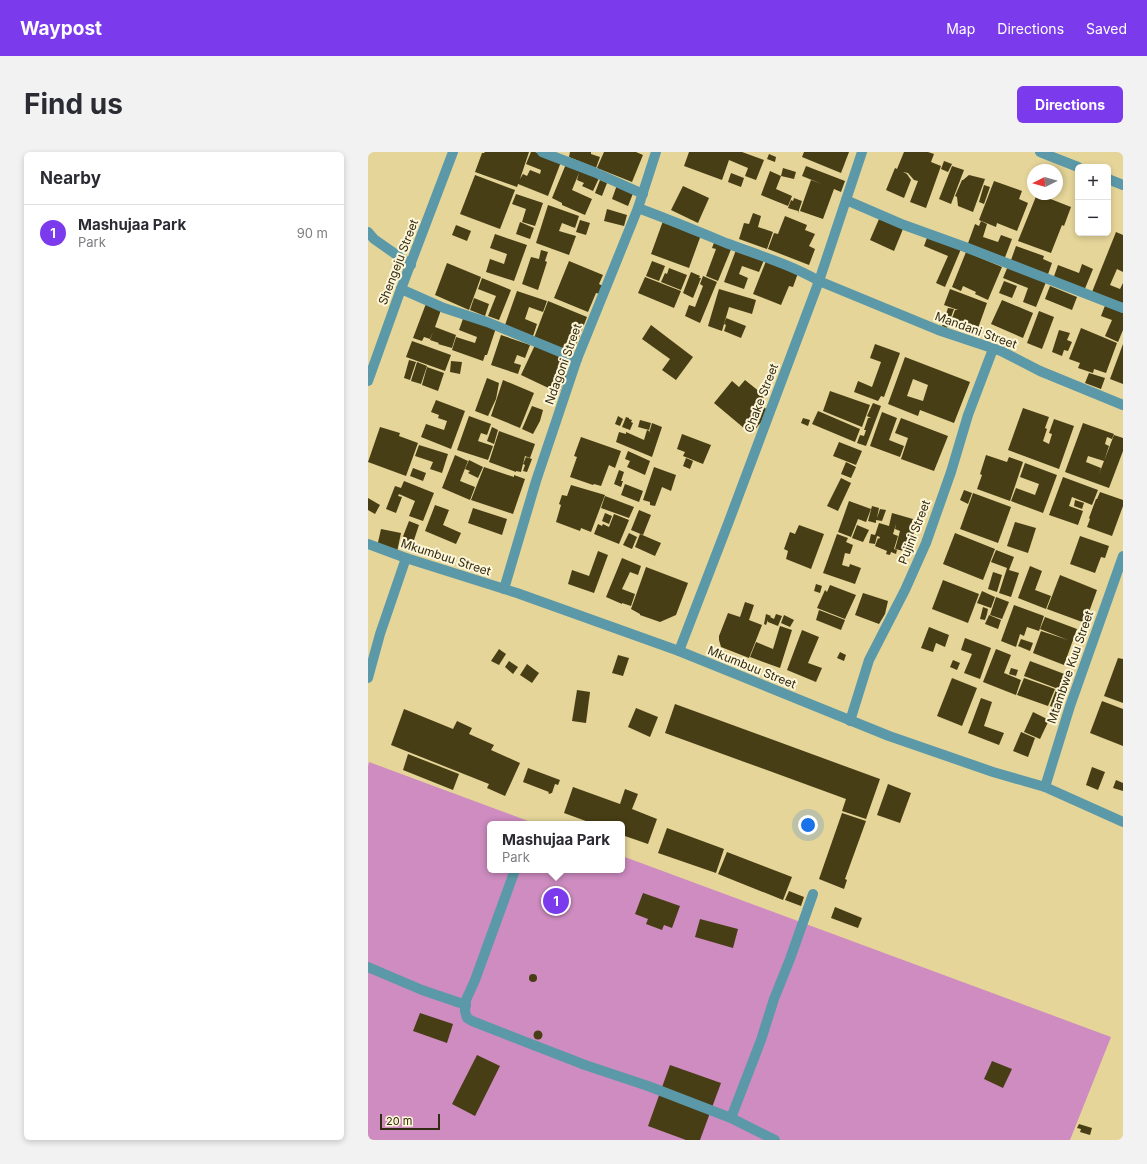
<!DOCTYPE html>
<meta charset="utf-8">
<style>
:root{--surface:#fff;--page:#f2f2f3;--text:#2b2b33;--muted:#7c7c81;--line:#e1e1e2;--accent:#7c3aed}
body{margin:0;font-family:Inter,sans-serif;background:var(--page);color:var(--text)}
.controls{position:absolute;right:12px;top:12px;display:grid;overflow:hidden;border-radius:6px;box-shadow:0 2px 6px #0003}
.controls button{width:36px;height:36px;display:grid;place-items:center;padding:0;border:0;border-bottom:1px solid var(--line);background:var(--surface);color:var(--text);font:20px sans-serif}
.compass{position:absolute;left:659px;top:12px;width:36px;height:36px;border-radius:50%;background:var(--surface);box-shadow:0 2px 6px #0003;rotate:265deg}
.scale{position:absolute;left:12px;bottom:10px;width:60px;box-sizing:border-box;padding-left:4px;border:2px solid #322b13;border-top:0;font-size:11px;line-height:14px;white-space:nowrap;color:#322b13;-webkit-text-stroke:3px #fef6d8;paint-order:stroke}
.you{position:absolute;left:440px;top:673px;width:14px;height:14px;margin:-10px;border:3px solid #fff;border-radius:50%;background:#1a73e8;box-shadow:0 0 0 6px #1a73e833}
.badge{display:grid;place-items:center;width:26px;height:26px;border-radius:50%;background:var(--accent);color:#fff;font-size:13px;font-weight:700}
.pin{position:absolute;translate:-50% -50%;border:2px solid #fff;box-shadow:0 1px 4px #0006}
.popup{position:absolute;left:119px;top:669px;width:138px;height:52px;box-sizing:border-box;display:grid;place-content:center;border-radius:6px;background:var(--surface);filter:drop-shadow(0 1px 3px #0005);font-size:13px;white-space:nowrap;color:var(--muted)}
.popup b{font-size:15px;color:var(--text)}
.popup::after{content:'';position:absolute;left:50%;top:100%;margin-left:-8px;border:8px solid transparent;border-top-color:var(--surface)}
.list{margin:0;padding:0;list-style:none}
h2{display:flex;justify-content:space-between;align-items:center;height:52px;margin:0;padding:0 16px;font-size:17px}
h2 small{font-size:13px;font-weight:400;color:var(--muted)}
.list li{display:grid;grid-template-columns:26px 1fr auto;gap:12px;align-items:center;box-sizing:border-box;height:56px;padding:0 16px;border-top:1px solid var(--line)}
.list b{display:block;font-size:15px;white-space:nowrap}
.list p{margin:0;font-size:13px;white-space:nowrap;color:var(--muted)}
.list em{font-size:13px;font-style:normal;color:var(--muted)}
.map{position:relative;flex:none;width:755px;height:988px;overflow:hidden;border-radius:6px}
header{display:flex;align-items:center;gap:24px;box-sizing:border-box;height:56px;padding:0 20px;background:var(--accent);color:#fff}
header strong{font-size:19px}
nav{display:flex;gap:22px;margin-inline-start:auto;font-size:14px}
.intro{display:flex;align-items:center;justify-content:space-between;box-sizing:border-box;height:96px;padding:0 24px}
h1{margin:0;font-size:28px}
.button{padding:10px 18px;border-radius:6px;background:var(--accent);color:#fff;font-size:14px;font-weight:700}
main{display:flex;gap:24px;padding:0 24px}
aside{flex:1;background:var(--surface);border-radius:6px;box-shadow:0 2px 6px #0003}
.map>svg:first-child{display:block}
</style>
<header>
<strong>Waypost</strong>
<nav><a>Map</a><a>Directions</a><a>Saved</a></nav>
</header>
<div class="intro"><h1>Find us</h1><a class="button">Directions</a></div>
<main>
<aside>
<h2>Nearby<small></small></h2>
<ul class="list">
<li><span class="badge">1</span><div><b>Mashujaa Park</b><p>Park</p></div><em>90 m</em></li>
</ul>
</aside>
<div class="map">
<svg width="755" height="988" viewBox="0 0 755 988">
<rect width="100%" height="100%" fill="#e5d599"/>
<!-- green -->
<path fill="#ce8cc0" d="M1,610L168,672H122V718H254V704L743,885L702,988H0V614Z"/>
<!-- building -->
<g fill="#483e15" fill-rule="evenodd">
<path d="M117,0H161L152,27L155,22L159,24L162,18L172,22L173,18L158,12L163,0H167L193,10L180,44L150,32L149,35L107,20L114,1H116Z"/>
<path d="M202,0H223V2L232,5L228,16L201,5Z"/>
<path d="M236,0H268L275,3L264,30L229,16Z"/>
<path d="M321,0H374L396,8L388,28L377,24L380,16L361,8L354,28L316,14Z"/>
<path d="M436,0H481L473,21L434,5Z"/>
<path d="M536,0H560L566,2L563,10L573,14L558,56L542,50L550,29L546,28L540,21L535,20L539,22L543,28L536,46L518,38L527,16L529,17Z"/>
<path d="M401,2L408,5L407,10L399,7Z"/>
<path d="M576,9L584,12L580,20L573,17Z"/>
<path d="M198,12L231,26L225,39L214,34L216,31L209,28L211,21L204,38L224,47L217,63L194,53V51L184,46Z"/>
<path d="M438,14L477,29L473,40L466,37L455,67L432,59L443,28L454,32L434,24Z"/>
<path d="M584,14L596,18L583,52L571,47Z"/>
<path d="M415,16L428,20L426,27L413,24Z"/>
<path d="M402,19L413,24L408,37L424,44L420,54L393,43Z"/>
<path d="M363,21L376,26L373,35L360,30Z"/>
<path d="M107,23L147,38L132,77L92,62Z"/>
<path d="M601,23L617,27L605,60L590,54L589,45L587,44L594,28H595Z"/>
<path d="M232,28L239,31L234,44L227,41Z"/>
<path d="M626,29L654,39L651,47L660,51L649,79L629,71L628,75L611,68Z"/>
<path d="M249,33L266,39L260,54L244,47Z"/>
<path d="M616,33L622,35L616,52L611,50Z"/>
<path d="M315,34L341,46L330,71L303,58Z"/>
<path d="M148,42L175,51L167,74L154,70L158,57L144,52Z"/>
<path d="M669,42H676L681,44L680,46L703,55L696,74L694,73L683,101L650,89Z"/>
<path d="M426,46L434,49L430,61V59L420,56L423,48L425,49Z"/>
<path d="M180,53L211,64L207,76L194,71L191,79L208,84L201,103L168,91Z"/>
<path d="M239,57L259,63L256,74L236,69Z"/>
<path d="M385,61L393,64L390,75L405,80L399,97L371,87L376,71L381,72Z"/>
<path d="M417,64L439,73L437,78L447,82L441,94L447,97L441,113L400,97L406,81L410,82Z"/>
<path d="M511,67L535,77L526,99L502,88Z"/>
<path d="M212,68L222,71L218,83L208,80Z"/>
<path d="M295,69L333,83L321,116L283,102Z"/>
<path d="M613,69L619,72L615,85L630,90L633,83L644,87L636,108L599,94L607,72L611,74Z"/>
<path d="M152,70L166,76L162,87L148,82Z"/>
<path d="M88,73L103,79L99,89L84,83Z"/>
<path d="M748,80L755,83V120L749,117L742,133L752,137L755,131V153L724,140Z"/>
<path d="M127,82L159,93L146,129L118,120L122,107L136,112L139,102L122,96Z"/>
<path d="M560,83L593,97L577,135L568,131L580,104L556,94Z"/>
<path d="M347,88L364,95L350,129L338,124L348,97L344,96Z"/>
<path d="M648,94L676,104L675,107L684,111L679,125L642,111Z"/>
<path d="M173,98L180,100L177,109L179,110L170,138L154,132L163,105L171,107Z"/>
<path d="M368,98L396,108L391,120L374,114L371,122L380,126L376,137L356,130Z"/>
<path d="M598,100L634,115L620,148L607,142L608,140L595,134L593,139L584,135Z"/>
<path d="M201,109L235,123L231,132L235,134L232,142L228,141L220,160L186,146Z"/>
<path d="M284,109L297,114L291,129L278,124Z"/>
<path d="M398,109L430,121L425,135L421,134L413,153L385,142Z"/>
<path d="M79,111L113,125L101,158L67,143Z"/>
<path d="M714,112L725,117L716,139L685,127L690,113L711,121Z"/>
<path d="M640,114L678,130L668,155L655,150L660,136L635,126Z"/>
<path d="M301,116L319,123L313,138L293,130L297,121L299,122Z"/>
<path d="M323,120L332,124L331,126H333L325,146L315,141Z"/>
<path d="M335,124L349,130L332,171L317,164L321,153L327,155L335,134L332,132Z"/>
<path d="M277,125L313,139L306,156L270,141Z"/>
<path d="M114,126L143,138L131,168L120,164L128,144L110,137Z"/>
<path d="M636,129L649,134L644,146L631,141Z"/>
<path d="M682,134L709,145L704,158L677,147Z"/>
<path d="M351,137L388,148L384,162L361,155L354,179L340,174Z"/>
<path d="M582,137L619,151L609,179L583,169L587,158H590L576,153Z"/>
<path d="M149,139L179,149L175,160L161,155L157,167L169,172L165,184L137,173Z"/>
<path d="M106,146L121,152L117,164L102,158Z"/>
<path d="M634,148L665,161L655,186L623,172Z"/>
<path d="M59,149L74,155L67,175L88,183L84,196L70,192L71,191L62,188L65,180L62,187L56,185L54,189L45,186Z"/>
<path d="M180,149L219,165L205,201L166,186Z"/>
<path d="M738,151L755,158V178L750,190L737,184L744,168L733,164Z"/>
<path d="M580,156L586,157L579,176L574,174Z"/>
<path d="M671,159L686,165L674,197L659,191Z"/>
<path d="M96,164L128,176L119,203H117L115,209L84,198L88,185L107,191L109,185L91,178Z"/>
<path d="M358,166L378,174L373,186L356,179L358,173L356,172Z"/>
<path d="M283,173L325,205L308,228L294,218L302,207L274,187Z"/>
<path d="M713,176L749,191L738,221L726,217L725,221L710,216L712,211L701,207Z"/>
<path d="M691,178L702,181L699,188L704,190L700,199L696,198L694,204L684,200Z"/>
<path d="M133,183L162,193L157,206L149,203L146,211L153,213L150,222L123,213Z"/>
<path d="M44,189L83,203L77,219L38,205Z"/>
<path d="M507,192L532,201L516,245L513,244L510,249L486,240L490,229L504,235L513,210L502,206Z"/>
<path d="M755,192V232L742,227Z"/>
<path d="M167,193L198,208L192,220L199,223L191,241L153,223Z"/>
<path d="M537,205L602,230L586,271L552,258L550,264L520,252ZM545,227L560,233L555,249L539,244Z"/>
<path d="M41,208L48,210L42,228L36,226Z"/>
<path d="M83,209L94,210L92,222L82,220Z"/>
<path d="M49,210L59,214L53,232L43,229Z"/>
<path d="M59,215L76,221L70,239L54,233Z"/>
<path d="M721,221L737,226L733,237L717,231Z"/>
<path d="M119,226L131,231L128,247L120,264L107,259Z"/>
<path d="M135,228L166,241L152,276L123,264Z"/>
<path d="M377,228L397,244L391,251L402,260L383,282L346,251L364,229L371,235Z"/>
<path d="M462,239L502,253L494,275L455,259Z"/>
<path d="M68,248L97,259L83,297L53,285L58,272L76,278L79,269L70,266L71,263L63,260Z"/>
<path d="M505,251L513,254L498,294L489,291L492,283L496,284L498,278H496L500,266H503L499,264Z"/>
<path d="M164,254L175,258L172,269L165,282L154,277Z"/>
<path d="M655,256L681,265L677,276L679,277L675,289L681,292L684,282L681,281L686,267L706,274L691,317L640,298Z"/>
<path d="M450,259L492,277L487,290L444,272Z"/>
<path d="M514,260L529,266L521,288L536,294L532,305L502,294Z"/>
<path d="M101,264L123,272L119,283L113,281L110,289L125,294L120,308L89,298Z"/>
<path d="M250,264L255,267L252,274L247,272Z"/>
<path d="M258,265L261,266V267L264,268L263,270L265,271L262,278L254,275Z"/>
<path d="M435,266L442,268L440,274L433,271Z"/>
<path d="M533,266L580,284L566,319L533,307L540,286L527,281Z"/>
<path d="M272,268L283,271L281,278L270,275Z"/>
<path d="M284,271L294,275L284,305L248,290L251,280L258,282V280L276,288L279,278L281,279V281Z"/>
<path d="M715,271L746,282L744,287L739,285L737,292L741,294L736,309L720,304L718,310L733,316L731,322L746,283L755,286V299L741,336L697,320Z"/>
<path d="M12,275L32,281L31,284L50,291L38,324L0,310Z"/>
<path d="M124,275L130,278L126,292L119,289Z"/>
<path d="M131,279L167,292L162,306L157,304L153,320L148,319V320L121,310Z"/>
<path d="M314,282L343,293L335,312L315,304L317,300L309,297Z"/>
<path d="M213,285L253,299L247,316L241,313L233,334L226,332L225,333L202,325L209,305L206,304Z"/>
<path d="M471,290L494,299L488,313L465,304Z"/>
<path d="M51,293L80,302L74,321L62,317L65,310L47,304Z"/>
<path d="M260,299L282,309L277,323L259,315L262,309L257,307Z"/>
<path d="M87,303L100,309L92,329L107,335L102,348L74,336Z"/>
<path d="M618,303L639,310L641,305L655,310L642,349L609,337L614,323L612,322Z"/>
<path d="M158,305L164,307L159,320L155,319L157,313L155,312Z"/>
<path d="M318,306L325,309L322,317L315,314Z"/>
<path d="M101,308L115,315L110,326L100,321L102,319L97,317Z"/>
<path d="M478,310L488,315L483,326L473,322Z"/>
<path d="M657,311L689,323L675,361L643,349L648,336L667,343L671,332L652,325Z"/>
<path d="M116,315L146,325V323L157,327L145,362L103,348Z"/>
<path d="M286,315L308,323L303,339L294,335L287,354L282,353V350L275,348Z"/>
<path d="M45,316L58,321L55,329L42,324Z"/>
<path d="M251,318L256,320L253,329H255L253,335L246,332Z"/>
<path d="M695,325L730,338L724,353L704,345L701,354L715,359L710,373L681,363Z"/>
<path d="M473,326L483,331L470,359L459,354Z"/>
<path d="M36,329L66,341L55,369L41,364L47,349L31,342L30,344L34,345L28,361L18,357L27,334L33,336Z"/>
<path d="M257,332L275,339L271,350L253,343Z"/>
<path d="M203,333L237,343L223,380L213,376L212,379L188,370L193,353L191,352L194,343L199,344Z"/>
<path d="M596,338L604,341L600,352L592,348Z"/>
<path d="M732,340L755,348V354L744,384L719,375L722,367L721,366L728,347H729Z"/>
<path d="M605,341L643,355L630,391L592,377Z"/>
<path d="M237,344L266,355L261,366L233,356Z"/>
<path d="M0,346L12,353L7,362L0,358Z"/>
<path d="M707,348L716,351L714,357L706,354Z"/>
<path d="M481,349L503,357L498,370L490,367L483,385L470,380Z"/>
<path d="M67,353L81,358L75,373L93,381L88,392L57,379Z"/>
<path d="M504,354L511,356L509,366L512,357L518,358L514,369L508,368V371L500,369Z"/>
<path d="M105,356L139,367L134,383L100,371Z"/>
<path d="M271,358L283,363L275,383L263,378Z"/>
<path d="M237,361L244,364L241,372L234,369Z"/>
<path d="M524,361L545,367L544,371L548,372L545,384L541,382L536,399L527,397L532,379L527,377L528,372L525,382L530,384L526,397L529,398L528,402L523,400L522,403L518,402L519,399L507,394L510,386L511,387L512,385L509,384L507,392L501,391L503,382L507,383L511,371L521,374Z"/>
<path d="M246,362L261,368L251,392L226,382L230,372L234,374L235,372L241,375Z"/>
<path d="M41,369L51,373L45,391L34,387Z"/>
<path d="M647,370L668,376L660,401L639,394Z"/>
<path d="M431,373L456,382L443,417L418,407L420,399L416,397L422,380L427,382Z"/>
<path d="M489,373L501,378L495,390L484,386Z"/>
<path d="M13,377L33,381L29,400L9,395Z"/>
<path d="M261,381L269,385L264,397L255,393Z"/>
<path d="M587,381L627,397L615,428L575,412Z"/>
<path d="M272,382L293,391L287,404L267,395Z"/>
<path d="M469,382L480,386L478,390L485,393L482,402L477,401L474,413L481,415L482,412L493,416L487,432L455,421Z"/>
<path d="M712,384L741,394L737,406L733,405L727,421L702,412Z"/>
<path d="M628,398L646,405L641,418L651,421L643,445L631,441L639,416L623,410Z"/>
<path d="M230,399L240,403L226,441L200,432L204,418L221,424Z"/>
<path d="M254,406L273,414L270,423L262,420L254,437L267,442L263,454L254,451V452L238,445Z"/>
<path d="M662,414L674,419L667,438L683,444L678,457L650,446Z"/>
<path d="M278,415L320,431L308,463L292,470L272,463V462L263,457Z"/>
<path d="M625,420L634,423L629,440L620,437Z"/>
<path d="M692,423L729,438L717,471L679,457Z"/>
<path d="M575,428L611,442L600,471L564,457Z"/>
<path d="M448,432L454,434L452,441L446,439Z"/>
<path d="M462,433L488,443L477,467L449,456L457,438L459,440Z"/>
<path d="M614,439L627,445L623,456L609,451Z"/>
<path d="M495,441L520,449L517,462L511,472L487,463Z"/>
<path d="M628,445L641,450L634,467L622,463Z"/>
<path d="M377,450L386,453L381,468L394,473L381,506L353,495L351,488V484L360,461L372,465Z"/>
<path d="M646,453L676,464L671,479L659,475L656,484L652,482L648,495L633,489Z"/>
<path d="M615,455L620,457L619,462L618,461L619,462L617,468L612,467Z"/>
<path d="M451,458L477,468L473,478L448,468Z"/>
<path d="M398,462L403,464L402,465L406,467L408,462L414,464L410,474L400,470V468L398,473L396,472Z"/>
<path d="M416,463L426,468L422,475L413,471Z"/>
<path d="M621,463L633,468L630,477L617,472Z"/>
<path d="M677,465L709,477L696,513L665,501L673,479L700,488L672,477Z"/>
<path d="M412,474L424,478L412,516L382,505L388,490L405,497Z"/>
<path d="M561,475L581,483L577,495L568,491L565,500L553,496Z"/>
<path d="M434,478L451,485L440,511L454,516L448,530L419,518Z"/>
<path d="M597,486L623,496L612,527L596,521L604,502L593,498Z"/>
<path d="M653,487L665,491L662,499L650,494Z"/>
<path d="M131,497L138,502L131,513L123,509Z"/>
<path d="M628,497L643,503L636,521L653,528L648,543L615,530Z"/>
<path d="M472,500L478,503L476,509L469,506Z"/>
<path d="M250,503L261,506L255,524L244,521Z"/>
<path d="M750,506L755,507V551L736,544Z"/>
<path d="M585,508L592,511L589,518L582,515Z"/>
<path d="M141,509L150,515L145,522L137,515Z"/>
<path d="M662,509L699,523L693,538L656,524Z"/>
<path d="M159,512L171,521L164,531L152,523Z"/>
<path d="M643,516L650,518L648,524L641,522Z"/>
<path d="M584,526L609,536L594,574L569,564Z"/>
<path d="M656,526L687,537L680,554L649,543Z"/>
<path d="M209,538L222,540L218,571L204,569Z"/>
<path d="M688,538L691,539L685,555L682,554Z"/>
<path d="M613,546L624,550L616,574L636,581L631,593L600,581Z"/>
<path d="M734,549L755,557V594L722,581Z"/>
<path d="M307,552L512,627L498,667L474,659L478,647L297,581Z"/>
<path d="M268,556L290,565L282,585L260,575Z"/>
<path d="M36,557L85,577L89,569L104,576L101,582L126,593L123,598L152,611L137,644L119,636L121,632L23,593Z"/>
<path d="M665,560L681,568L672,587L656,580Z"/>
<path d="M653,580L667,586L660,605L645,599Z"/>
<path d="M40,602L91,622L85,638L35,618Z"/>
<path d="M724,615L737,620L730,638L718,633Z"/>
<path d="M160,616L192,628L190,633L187,632L184,641H183L182,642L180,641L181,640L155,630Z"/>
<path d="M748,628L755,631V639L745,636Z"/>
<path d="M520,632L543,641L532,671L509,663Z"/>
<path d="M205,635L252,652L257,637L270,642L264,657L289,667L280,692L254,683V672H226L196,661Z"/>
<path d="M474,661L498,669L477,727L479,728L476,737L451,727Z"/>
<path d="M299,676L356,697L348,721L290,701Z"/>
<path d="M359,700L424,725L415,748L350,722Z"/>
<path d="M421,739L436,745L433,754L417,748Z"/>
<path d="M275,741L312,754L304,776L296,773L294,778L278,772L280,767L267,762Z"/>
<path d="M467,755L494,766L490,776L463,766Z"/>
<path d="M332,767L370,777L365,796L327,785Z"/>
<circle cx="165" cy="826" r="4"/>
<path d="M52,861L85,872L79,891L45,879Z"/>
<circle cx="170" cy="883" r="4.5"/>
<path d="M109,903L132,914L107,964L84,952Z"/>
<path d="M624,909L644,917L635,936L616,927Z"/>
<path d="M302,913L353,931L332,988H318L280,974Z"/>
<path d="M711,972L724,976L722,983L712,980L713,977L709,976Z"/>
</g>
<g fill="none" stroke-linecap="round" stroke-linejoin="round">
<!-- lane -->
<g stroke="#5c99a8" stroke-width="10">
<path d="M147,718L107,828L98,848L97,859L99,866L104,869L217,913L280,934L363,966L407,988"/>
<path d="M363,966L393,888L406,847L422,807L445,742"/>
</g>
<!-- street -->
<g stroke="#5c99a8" stroke-width="10">
<path d="M174,0L226,20L275,42"/>
<path d="M672,0L710,15"/>
<path d="M740,27L755,33"/>
<path d="M478,48L536,73L597,95L755,156"/>
<path d="M270,56C300,67 329,79 358,91C390,103 421,112 451,129L570,178L633,199L672,219L755,253"/>
<path d="M0,80L6,87L43,113"/>
<path d="M33,137L76,156L119,170L209,207"/>
<path d="M0,229L33,137L85,0"/>
<path d="M0,392L38,406L149,441L311,499L521,584L625,620L677,635L755,670"/>
<path d="M136,437L168,329L209,207L270,56L288,0"/>
<path d="M311,499L361,369L451,129L494,0"/>
<path d="M0,526L12,482L38,406"/>
<path d="M482,569L501,508L537,438L558,391L583,320L600,263L625,197"/>
<path d="M677,635L702,554L755,404"/>
<path d="M0,815L54,838L98,853"/>
</g>
</g>
<g text-anchor="middle" dominant-baseline="central" stroke-width="4" stroke-linejoin="round" paint-order="stroke">
<!-- street labels -->
<g font-size="12" fill="#322b13" stroke="#fef6d8">
<text transform="translate(30 110) rotate(-69)">Shengeju Street</text>
<text transform="translate(608 178) rotate(20)">Mandani Street</text>
<text transform="translate(195 212) rotate(-70)">Ndagoni Street</text>
<text transform="translate(393 246) rotate(-69)">Chake Street</text>
<text transform="translate(546 380) rotate(-69)">Pujini Street</text>
<text transform="translate(78 405) rotate(18)">Mkumbuu Street</text>
<text transform="translate(384 515) rotate(22)">Mkumbuu Street</text>
<text transform="translate(702 515) rotate(-71)">Mtambwe Kuu Street</text>
</g>
</g>
</svg>
<div class="controls">
<button>+</button>
<button>−</button>
</div>
<svg class="compass" viewBox="-18 -18 36 36"><path d="M0-13l5 13h-10z" fill="#e53935"/><path d="M0 13l5-13h-10z" fill="#7c7c81"/></svg>
<div class="scale">20 m</div>
<div class="you"></div>
<div class="pin badge" style="left:188px;top:749px">1</div>
<div class="popup"><b>Mashujaa Park</b>Park</div>
</div>
</main>
